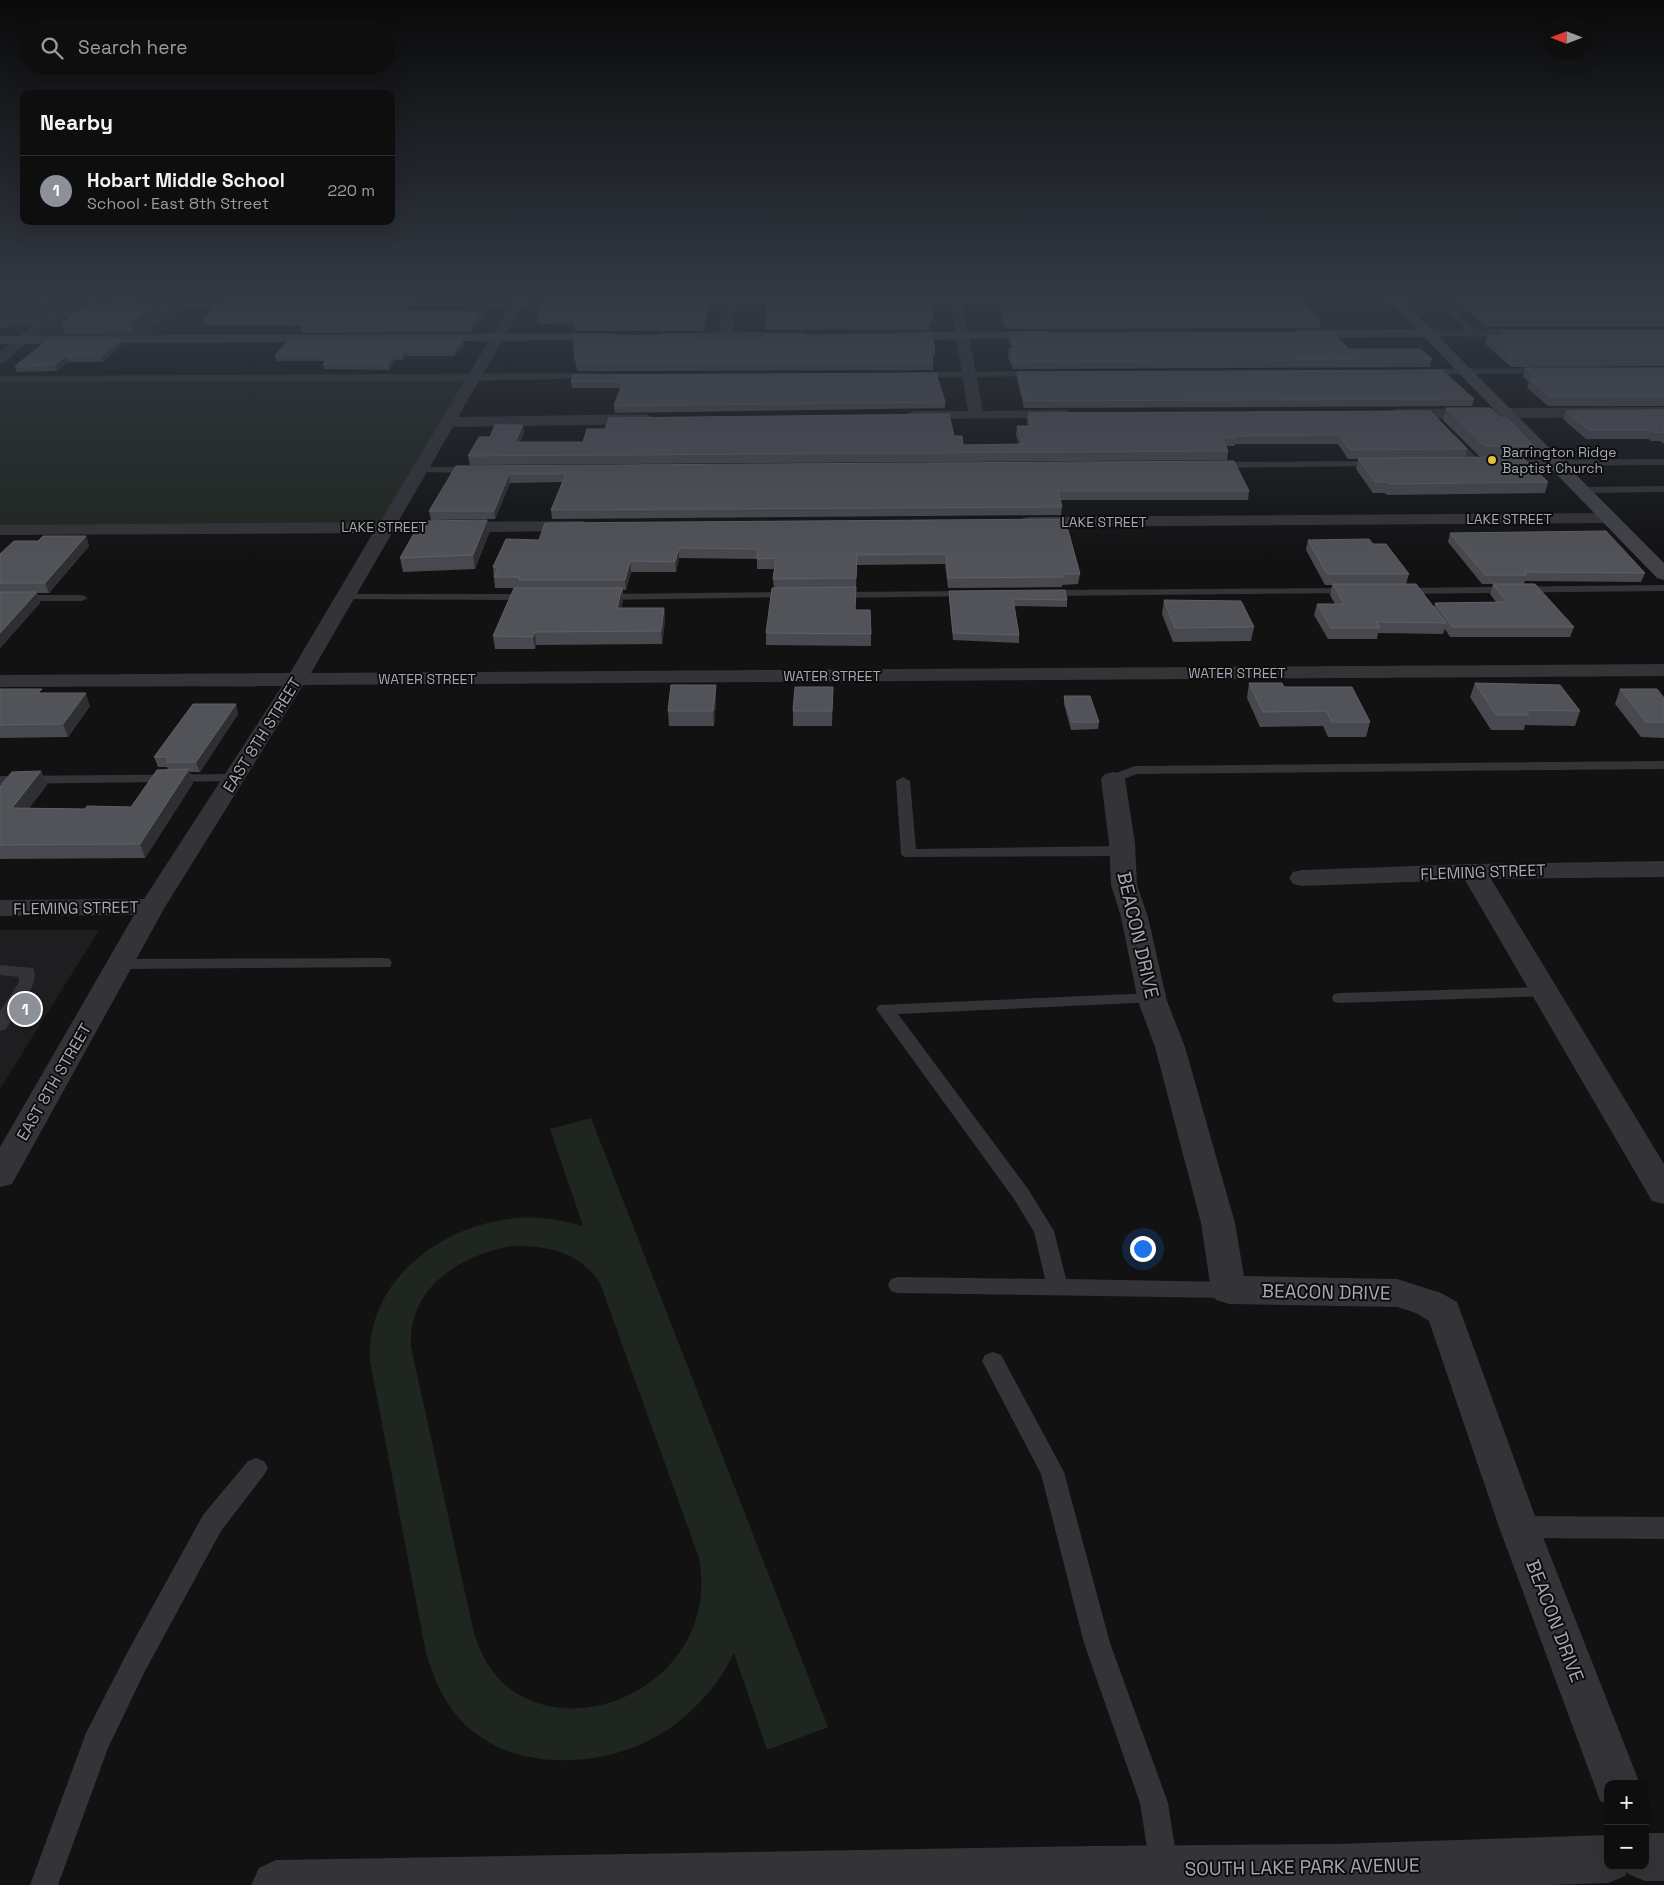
<!DOCTYPE html>
<meta charset="utf-8">
<style>
:root{--surface:#0e0e0e;--page:#1c1c1c;--text:#f1f3f6;--muted:#9b9c9e;--line:#2e2e2e;--accent:#8c9099}
body{margin:0;font-family:"Space Grotesk",sans-serif;background:var(--page);color:var(--text)}
.controls{position:absolute;right:15px;bottom:15px;display:grid;overflow:hidden;border-radius:10px;box-shadow:0 5px 20px #0002}
.controls button{width:45px;height:45px;display:grid;place-items:center;padding:0;border:0;border-bottom:1px solid var(--line);background:var(--surface);color:var(--text);font:25px sans-serif}
.compass{position:absolute;left:1544px;top:15px;width:45px;height:45px;border-radius:50%;background:var(--surface);box-shadow:0 5px 20px #0002;rotate:270deg}
.you{position:absolute;left:1142px;top:1248px;width:18px;height:18px;margin:-12px;border:4px solid #fff;border-radius:50%;background:#1a73e8;box-shadow:0 0 0 8px #1a73e833}
.badge{display:grid;place-items:center;width:32px;height:32px;border-radius:50%;background:var(--accent);color:#fff;font-size:16px;font-weight:700}
.pin{position:absolute;translate:-50% -50%;border:2px solid #fff;box-shadow:0 1px 5px #0006}
.list{margin:0;padding:0;list-style:none}
h2{display:flex;justify-content:space-between;align-items:center;height:65px;margin:0;padding:0 20px;font-size:21px}
h2 small{font-size:16px;font-weight:400;color:var(--muted)}
.list li{display:grid;grid-template-columns:32px 1fr auto;gap:15px;align-items:center;box-sizing:border-box;height:70px;padding:0 20px;border-top:1px solid var(--line)}
.list b{display:block;font-size:19px;white-space:nowrap}
.list p{margin:0;font-size:16px;white-space:nowrap;color:var(--muted)}
.list em{font-size:16px;font-style:normal;color:var(--muted)}
.icon{flex:none;width:28px;height:28px;fill:none;stroke:currentColor;stroke-width:2;stroke-linecap:round;stroke-linejoin:round}
.map{position:relative;flex:none;width:1664px;height:1885px;overflow:hidden}
.search{position:absolute;background:var(--surface);box-shadow:0 5px 20px #0002;left:20px;top:20px;width:375px;height:55px;display:flex;align-items:center;gap:12px;box-sizing:border-box;padding:0 18px;border-radius:28px;color:var(--muted);font-size:19px}
.panel{position:absolute;background:var(--surface);box-shadow:0 5px 20px #0002;left:20px;top:90px;width:375px;height:135px;border-radius:10px}
.map>svg:first-child{display:block}
</style>
<div class="map">
<svg width="1664" height="1885" viewBox="0 0 1664 1885">
<rect width="100%" height="100%" fill="#121213"/>
<!-- built -->
<g fill="#1e1e20">
<path d="M0,294H89L110,302L0,323Z"/>
<path d="M128,303L189,304L153,336L28,339L54,317Z"/>
<path d="M0,930H99L0,1089Z"/>
</g>
<!-- green -->
<g fill="#1f2620" fill-rule="evenodd">
<path d="M469,379L383,524L0,528V380Z"/>
<path d="M591,1118L828,1727L767,1750L734,1653C729,1661 725,1671 719,1679C709,1693 696,1707 683,1718C625,1769 512,1780 458,1717C442,1698 433,1676 426,1653L370,1361C366,1283 436,1229 508,1219C534,1215 558,1219 583,1226L550,1129ZM511,1246C547,1245 580,1252 600,1283L699,1558C726,1706 509,1772 473,1629L411,1347C408,1288 458,1256 511,1246Z"/>
</g>
<g fill="none" stroke-linecap="round" stroke-linejoin="round">
<!-- service -->
<g fill="#333338" fill-rule="evenodd">
<path d="M27,294H37L70,314L63,316Z"/>
<path d="M70,294H80L103,305L239,304L243,306L239,308L172,309L134,342H131V338L163,309H102Z"/>
<path d="M1275,298H1440L1479,333L1472,335L1438,302H1275Z"/>
<path d="M1022,299V303H1019L911,304L907,302L911,300Z"/>
<path d="M685,301H789L793,303L789,305H685Z"/>
<path d="M567,302V306H564L386,307L382,305L386,303Z"/>
<path d="M1546,368L1549,369V373L1423,375L1419,372L1423,369Z"/>
<path d="M1038,371L1042,374L1041,376L915,378L911,375L915,372Z"/>
<path d="M593,373L597,376L596,378L474,381L0,382V376Z"/>
<path d="M1452,434L1455,435L1480,461V465H1474L1449,439V435Z"/>
<path d="M1664,459V465L1507,466L1502,463L1507,460Z"/>
<path d="M1378,461L1381,462V466L1212,468L1207,465L1212,462Z"/>
<path d="M420,467H475L480,470L475,473L417,472L415,470Z"/>
<path d="M1664,486V492L1581,493L1576,490L1581,487Z"/>
<path d="M1664,585V591L1400,594L1394,591L1400,588Z"/>
<path d="M1353,588L1359,591L1357,593L1045,596L1039,593L1045,590Z"/>
<path d="M970,591L974,592L976,594L974,596L835,598L829,595L835,592Z"/>
<path d="M793,592L797,593L799,595L797,597L603,600L597,597L603,594Z"/>
<path d="M345,594H533L539,597L533,600L341,599L339,597L341,595Z"/>
<path d="M0,595H82L88,598L82,601H0Z"/>
<path d="M1664,761V769L1137,774L1113,783L1106,779L1108,776L1135,766Z"/>
<path d="M234,774L239,775L241,778L239,781L0,784V776Z"/>
<path d="M903,777L910,781L916,849L1122,846L1127,848L1130,851L1127,854L1122,856L904,857L901,854L896,781Z"/>
<path d="M384,958L390,959L392,963L390,967L121,969L115,968L113,964L115,960L121,959Z"/>
<path d="M0,965L33,968C42,982 14,1016 6,1029L0,1031V1011L19,982V977L0,975Z"/>
<path d="M1544,987L1550,988L1552,992L1550,996L1340,1003L1334,1002L1332,998L1334,994L1340,993Z"/>
<path d="M1152,993L1158,994L1160,998L1158,1002L898,1014L1028,1189L1054,1231L1066,1279L1229,1282L1236,1284L1239,1290L1236,1296L1229,1298L898,1293L891,1291L888,1285L891,1279L898,1277L1045,1279L1034,1232L1014,1199L879,1013L876,1009L879,1005Z"/>
<path d="M993,1352L1001,1355L1064,1472L1110,1643L1168,1803L1178,1867L1174,1877L1164,1881L1154,1877L1150,1867L1140,1803L1084,1643L1041,1474L982,1361L985,1355Z"/>
<path d="M256,1458L264,1461L268,1468L264,1475L221,1531L145,1671L108,1748L58,1885H30L86,1733L127,1653L203,1515L248,1461Z"/>
<path d="M1519,1516L1664,1517V1539L1519,1538L1510,1535L1507,1527L1510,1519Z"/>
</g>
<!-- minor -->
<g fill="#333338" fill-rule="evenodd">
<path d="M141,294H164L162,297L53,320L5,362L0,363V352L35,323L0,329V321L93,305Z"/>
<path d="M517,294H529L458,417L645,414L650,416L653,419L650,422L645,424L453,427L398,522L581,521L587,522L590,526L587,530L581,531L392,533L311,673L1664,664V676L303,685L165,907L12,1184L0,1187V1147L134,915L0,916V900L144,899L282,686L0,687V675L290,673L373,533L0,535V525L380,522Z"/>
<path d="M725,294H737L732,336L725,340L718,336Z"/>
<path d="M949,294H961L983,411L1065,410L1070,412L1073,415L1070,418L908,419L905,416L908,413L913,411H968Z"/>
<path d="M1428,329H1539L1546,333L1539,337L1423,336L1421,333L1423,330Z"/>
<path d="M1664,407V417L1396,419L1391,417L1388,414L1391,411L1396,409Z"/>
<path d="M1609,513L1615,514L1618,518L1615,522L1609,523L1029,527L1023,526L1020,522L1023,518L1029,517Z"/>
<path d="M1113,772L1121,774L1125,779L1135,843L1137,885L1148,917L1167,1001L1185,1047L1235,1223L1244,1276L1397,1279L1441,1293L1457,1302L1539,1527L1640,1784H1608V1804L1600,1801L1594,1784L1499,1527L1429,1321L1416,1313L1397,1307L1229,1304L1216,1300L1211,1290L1201,1223L1155,1047L1138,1001L1121,917L1111,885L1109,843L1101,779L1105,774Z"/>
<path d="M1664,861V877L1491,879L1664,1164V1204L1652,1201L1465,880L1302,886L1293,884L1289,878L1293,872L1302,870L1473,864Z"/>
<path d="M1645,1833H1664V1881H1645L1628,1874L1627,1872L1625,1876L1608,1883L1555,1885H251L259,1868L276,1860L1094,1846L1335,1844L1608,1835V1866H1645Z"/>
</g>
<!-- secondary -->
<g fill="#414248" fill-rule="evenodd">
<path d="M1383,294H1396L1664,563V580L1657,578L1424,337L1297,338L1290,334L1297,330L1416,329Z"/>
<path d="M1047,331L1052,332L1054,335L1052,338L895,340L888,336L895,332Z"/>
<path d="M802,332L809,336L807,339L662,341L655,337L662,333Z"/>
<path d="M612,333L617,334L619,337L617,340L0,344V336Z"/>
</g>
</g>
<!-- wall -->
<g fill="#48494e">
<path d="M420,294L414,302H227L226,297Z"/>
<path d="M547,294H714L712,300L547,301Z"/>
<path d="M768,294H930V299L768,300Z"/>
<path d="M992,294H1318V296H1291V297L995,299L993,298Z"/>
<path d="M1465,294H1664V327H1486L1459,304L1460,296H1467Z"/>
<path d="M998,301L1321,322L1320,328L1005,329L998,306Z"/>
<path d="M407,303L408,310L406,311L481,312L482,318L472,332L302,333L301,326L204,325L203,319Z"/>
<path d="M710,308L703,331H575L574,323L538,324L537,319Z"/>
<path d="M152,316L133,333L65,334L62,323Z"/>
<path d="M933,317L932,323H929V330H766V324Z"/>
<path d="M1664,330V366L1511,367L1485,344L1487,336H1500L1502,331Z"/>
<path d="M1010,333L1349,349L1432,359L1430,367L1013,369L1008,357L1009,349H1012L1009,341Z"/>
<path d="M699,335V339L935,350V357H932L933,362V370L577,371L576,364L577,361H574V353Z"/>
<path d="M463,338L464,344L455,356H407L403,360H396L389,370L324,369L323,364L325,361H276L275,355Z"/>
<path d="M121,340L122,345L103,362H67L57,371L16,372L15,366Z"/>
<path d="M1525,368H1664V406H1548L1527,388L1529,382L1523,377Z"/>
<path d="M1017,372L1474,399L1472,406L1024,408L1017,379Z"/>
<path d="M573,375L945,402V408L615,413L614,406L621,388H572L571,382Z"/>
<path d="M1446,408L1501,418L1534,446L1530,458H1523L1548,482L1545,493L1387,495L1385,493H1373L1356,469L1358,459H1348L1338,444H1235L1234,446H1226L1228,451L1227,460L470,465L468,456L490,437L523,425L524,433L520,442H583L954,436L963,445L1019,444L1016,435L1017,426H1028L1027,422L1028,413L1430,411L1467,449L1465,458L1480,457L1443,420Z"/>
<path d="M1664,410V444L1660,441H1651L1649,439H1586L1563,419L1566,411Z"/>
<path d="M456,466L1249,491L1248,500H1060L1062,507L1061,515L552,519L551,510L562,482L510,483L495,519L431,520L429,511Z"/>
<path d="M1065,519L1080,574L1078,584L1062,585V587L948,588L945,564L857,565L855,610L871,634V646L766,645V633L774,588L773,579L775,569H757V559L679,558L676,572H631L626,590H623V600L621,608H664L665,620L662,644L536,645L535,649H495L493,636L520,588H495L493,567L539,540Z"/>
<path d="M487,520L489,533L475,569L403,572L400,558Z"/>
<path d="M1450,533L1645,573L1641,582L1525,581L1524,584L1574,627L1570,637H1450L1445,629L1443,634L1378,633L1377,639H1328L1314,615L1317,604H1335L1330,595L1332,585H1325L1306,550L1308,540L1373,544L1409,574L1406,584L1434,607L1435,603L1496,602L1490,594L1493,584H1482L1448,542Z"/>
<path d="M86,536L89,546L49,593H37L40,603L0,648V554L38,541Z"/>
<path d="M949,591L1067,600V607L1014,606L1019,635V643L953,640L949,598Z"/>
<path d="M1164,600L1254,627L1251,641L1173,642L1162,614Z"/>
<path d="M1249,683L1284,687L1370,722L1366,737H1328L1323,726L1260,727L1247,698Z"/>
<path d="M1475,683L1580,711L1575,726L1525,725L1524,730H1491L1470,697Z"/>
<path d="M833,687L832,726H793V711Z"/>
<path d="M0,689L44,693L90,706L68,737L0,738Z"/>
<path d="M1620,689L1664,698V738L1641,737L1615,704Z"/>
<path d="M1064,696L1099,722L1098,729L1071,730L1064,704Z"/>
<path d="M716,700L714,726H669L668,711Z"/>
<path d="M236,704L238,714L200,772H190L193,783L145,858L0,859V786L41,771L47,785L29,808L85,809L131,807L168,770L167,767H158L154,757Z"/>
</g>
<!-- shaded-wall -->
<g fill="#2e2f32">
<path d="M415,294H420L414,302L413,296Z"/>
<path d="M407,303L408,310L402,317L400,311Z"/>
<path d="M709,303L710,308L703,331V325Z"/>
<path d="M149,306L152,316L133,333L130,323Z"/>
<path d="M481,312L482,318L472,332L471,325Z"/>
<path d="M463,338L464,344L455,356L454,351Z"/>
<path d="M121,340L122,345L103,362L101,356Z"/>
<path d="M406,350L407,356L403,360L402,355Z"/>
<path d="M395,355L396,360L389,370L388,364Z"/>
<path d="M65,356L67,362L57,371L55,365Z"/>
<path d="M523,425L524,433L516,451L515,442Z"/>
<path d="M509,474L510,483L495,519L494,511Z"/>
<path d="M487,520L489,533L475,569L473,555Z"/>
<path d="M86,536L89,546L49,593L45,583Z"/>
<path d="M679,548V558L676,572L675,562Z"/>
<path d="M630,561L631,572L626,590L625,580Z"/>
<path d="M622,588L623,600L618,620L617,608Z"/>
<path d="M37,592L40,603L0,648V633Z"/>
<path d="M664,608L665,620L662,644L661,631Z"/>
<path d="M535,632L536,645L535,649L533,637Z"/>
<path d="M716,685V700L714,726L713,711Z"/>
<path d="M86,693L90,706L68,737L63,724Z"/>
<path d="M236,704L238,714L200,772L196,762Z"/>
<path d="M189,769L193,783L145,858L140,844Z"/>
<path d="M41,771L47,785L18,823L12,808Z"/>
</g>
<!-- building -->
<g fill="#525359" stroke="#5f6067">
<path d="M228,294H415L413,296L226,297Z"/>
<path d="M547,294H712V295L547,296Z"/>
<path d="M1664,295V319H1488L1460,296Z"/>
<path d="M1299,299L1321,322L1006,323L998,301Z"/>
<path d="M931,301L933,317H928L929,323L766,324L768,302Z"/>
<path d="M94,302L97,306H149L130,323H62L88,304Z"/>
<path d="M407,303L400,311L481,312L471,325L301,326L307,320L203,319L217,304Z"/>
<path d="M709,303L703,325L574,326V318L537,319L543,304Z"/>
<path d="M1664,330V358L1514,359L1487,336H1508L1502,331Z"/>
<path d="M1332,332L1349,349H1420L1432,359L1014,361L1009,349H1015L1010,333Z"/>
<path d="M932,334L935,350H930L933,362L576,364L579,353H574V336L699,335L698,339L765,338L766,335Z"/>
<path d="M463,338L454,351L406,350L402,355H395L388,364H323L330,356L275,355L290,339Z"/>
<path d="M48,340H121L101,356H65L55,365L15,366Z"/>
<path d="M1525,368H1664V397H1550L1530,379H1538Z"/>
<path d="M1442,370L1474,399L1025,401L1017,372Z"/>
<path d="M936,373L945,402L614,406L623,381L571,382L573,375Z"/>
<path d="M1446,408H1490L1501,418H1507L1534,446H1484Z"/>
<path d="M1664,410V433L1654,432L1652,430H1589L1566,411Z"/>
<path d="M1430,411L1467,449L1350,450L1339,435L1235,436L1236,438H1222L1228,451L468,456L479,437H490L495,425H523L515,442H583L587,429H605L609,418L949,414L954,436H962L963,445L1023,444L1017,426H1031L1028,413Z"/>
<path d="M1522,457L1548,482L1389,484L1387,482H1375L1358,458Z"/>
<path d="M1234,461L1249,491H1058L1062,507L551,510L566,474H509L494,511H429L456,466Z"/>
<path d="M1065,519L1080,574H1063V577L948,578L946,554L857,555L856,578L773,579L776,558L757,559V549L679,548L675,562L630,561L625,580H519L520,577H494L498,567H493L506,539L539,540L545,523Z"/>
<path d="M487,520L473,555L400,558L421,521Z"/>
<path d="M1606,531L1645,573L1524,572L1527,575H1485L1450,533Z"/>
<path d="M43,536H86L45,583H0V554L14,541H38Z"/>
<path d="M1369,539L1373,544H1386L1409,574H1327L1308,540Z"/>
<path d="M1333,584H1416L1446,623L1376,622L1380,628H1331L1317,604H1344Z"/>
<path d="M1493,584H1535L1574,627H1453L1435,603L1507,602Z"/>
<path d="M856,587L855,610H870L871,634L766,633L772,588Z"/>
<path d="M514,588H622L617,608H664L661,631L535,632L533,637L493,636Z"/>
<path d="M1065,590L1067,600L1013,599L1019,635L953,633L949,591Z"/>
<path d="M0,592H37L0,633Z"/>
<path d="M1164,600L1241,601L1254,627L1175,628Z"/>
<path d="M1249,683H1282L1284,687H1352L1370,722H1332L1326,711L1263,712Z"/>
<path d="M1475,683L1560,685L1580,711L1525,710L1529,715H1496Z"/>
<path d="M671,685H716L713,711H668Z"/>
<path d="M795,687H833L832,711H793Z"/>
<path d="M0,689H42L38,693H86L63,724L0,725Z"/>
<path d="M1620,689H1657L1664,698V722H1646Z"/>
<path d="M1064,696H1090L1099,722H1072Z"/>
<path d="M193,704H236L196,762H166L169,757H154Z"/>
<path d="M189,769L140,844L0,845V786L12,772L41,771L12,808L85,809L87,806L131,807L157,770Z"/>
</g>
<!-- sky -->
<linearGradient id="sky" x2="0" y2="1"><stop stop-color="#0a0a0a"/><stop offset="0.53" stop-color="#333944"/><stop offset="1" stop-color="#333944" stop-opacity="0"/></linearGradient>
<rect width="1664" height="558" fill="url(#sky)"/>
<!-- markers -->
<circle fill="#e3c13a" stroke="#0d0d0e" stroke-width="2" cx="1492" cy="460" r="5"/>
<g text-anchor="middle" dominant-baseline="central" stroke-width="4" stroke-linejoin="round" paint-order="stroke">
<!-- far-poi labels -->
<g font-size="14" fill="#a4a7b3" stroke="#0d0d0e" text-anchor="start">
<text x="1502" y="452">Barrington Ridge<tspan x="1502" dy="16">Baptist Church</tspan></text>
</g>
<!-- far-street labels -->
<g font-size="14" fill="#a4a7b3" stroke="#0d0d0e">
<text x="1509" y="519">LAKE STREET</text>
<text x="1104" y="522">LAKE STREET</text>
<text x="384" y="527">LAKE STREET</text>
<text x="1237" y="673">WATER STREET</text>
<text x="832" y="676">WATER STREET</text>
<text x="427" y="679">WATER STREET</text>
</g>
<!-- street labels -->
<g font-size="16" fill="#a4a7b3" stroke="#0d0d0e">
<text transform="translate(262 735) rotate(-58)">EAST 8TH STREET</text>
<text transform="translate(1483 872) rotate(-2)">FLEMING STREET</text>
<text transform="translate(76 908) rotate(-1)">FLEMING STREET</text>
<text transform="translate(54 1082) rotate(-60)">EAST 8TH STREET</text>
</g>
<!-- near-street labels -->
<g font-size="19" fill="#a4a7b3" stroke="#0d0d0e">
<text transform="translate(1138 935) rotate(77)">BEACON DRIVE</text>
<text transform="translate(1326 1292) rotate(1)">BEACON DRIVE</text>
<text transform="translate(1555 1621) rotate(69)">BEACON DRIVE</text>
<text transform="translate(1302 1867) rotate(-1)">SOUTH LAKE PARK AVENUE</text>
</g>
</g>
</svg>
<div class="controls">
<button>+</button>
<button>−</button>
</div>
<svg class="compass" viewBox="-18 -18 36 36"><path d="M0-13l5 13h-10z" fill="#e53935"/><path d="M0 13l5-13h-10z" fill="#9b9c9e"/></svg>
<div class="you"></div>
<div class="pin badge" style="left:25px;top:1009px">1</div>
<div class="search"><svg class="icon" aria-label="search" viewBox="0 0 24 24"><circle cx="10" cy="10" r="6"/><path d="M15 15l6 6"/></svg>Search here</div>
<section class="panel">
<h2>Nearby<small></small></h2>
<ul class="list">
<li><span class="badge">1</span><div><b>Hobart Middle School</b><p>School · East 8th Street</p></div><em>220 m</em></li>
</ul>
</section>
</div>
